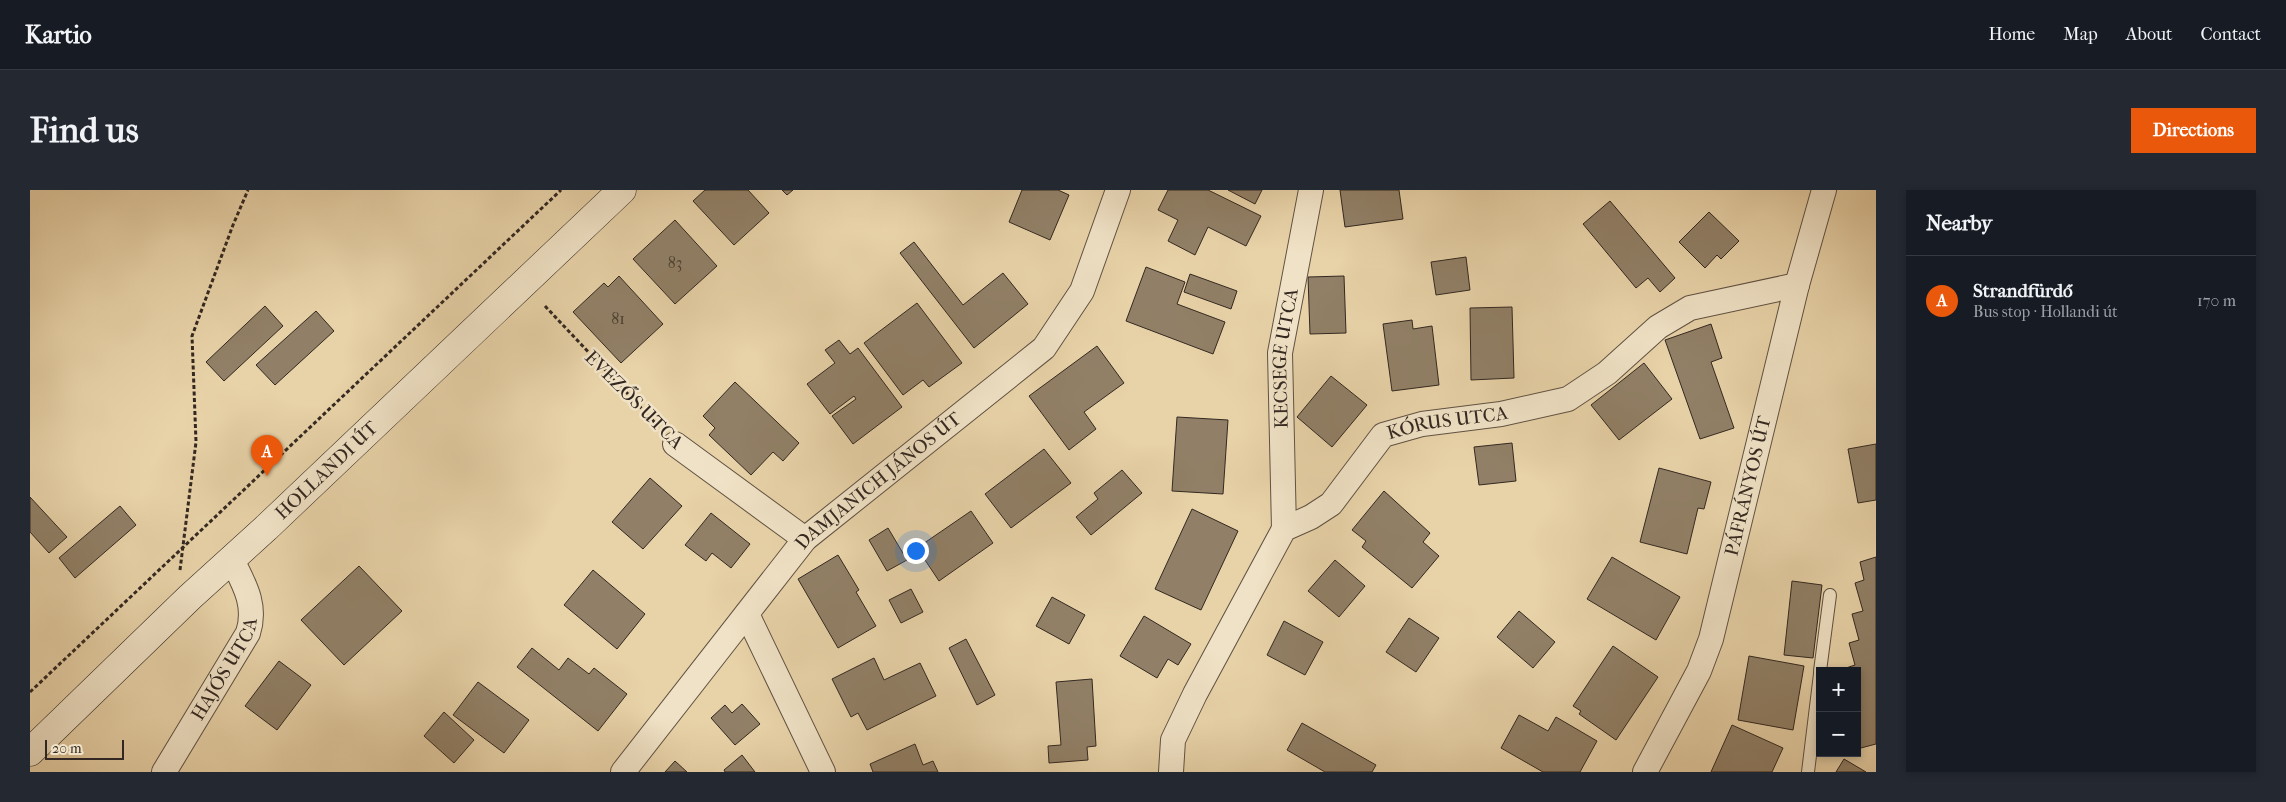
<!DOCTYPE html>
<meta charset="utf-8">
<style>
:root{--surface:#171b24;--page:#242831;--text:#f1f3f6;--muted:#9ea1a6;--line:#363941;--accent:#ea580c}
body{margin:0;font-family:"IM FELL French Canon",serif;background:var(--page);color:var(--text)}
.controls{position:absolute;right:15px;bottom:15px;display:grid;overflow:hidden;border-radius:0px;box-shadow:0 2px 8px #0003}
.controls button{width:45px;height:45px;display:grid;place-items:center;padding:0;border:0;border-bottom:1px solid var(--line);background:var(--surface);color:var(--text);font:25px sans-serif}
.scale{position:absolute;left:15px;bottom:12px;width:79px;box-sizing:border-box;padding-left:5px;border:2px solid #332821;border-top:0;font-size:14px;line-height:18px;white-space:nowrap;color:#332821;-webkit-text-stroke:4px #f0e2c6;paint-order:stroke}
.you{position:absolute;left:885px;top:360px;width:18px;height:18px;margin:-12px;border:4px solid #fff;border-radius:50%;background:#1a73e8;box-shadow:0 0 0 8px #1a73e833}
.badge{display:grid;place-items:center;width:32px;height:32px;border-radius:50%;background:var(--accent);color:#fff;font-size:16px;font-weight:700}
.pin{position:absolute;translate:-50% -41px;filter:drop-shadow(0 1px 2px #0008)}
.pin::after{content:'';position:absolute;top:26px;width:18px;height:15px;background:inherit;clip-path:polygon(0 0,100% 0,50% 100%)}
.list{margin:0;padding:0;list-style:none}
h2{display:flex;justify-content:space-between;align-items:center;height:65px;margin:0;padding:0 20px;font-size:21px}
h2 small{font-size:16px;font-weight:400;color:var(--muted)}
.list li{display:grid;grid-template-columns:32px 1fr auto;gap:15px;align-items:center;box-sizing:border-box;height:90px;padding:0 20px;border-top:1px solid var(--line)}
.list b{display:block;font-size:19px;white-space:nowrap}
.list p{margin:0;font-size:16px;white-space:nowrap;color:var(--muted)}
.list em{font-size:16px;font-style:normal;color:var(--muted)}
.map{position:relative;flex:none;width:1846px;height:582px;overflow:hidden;border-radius:0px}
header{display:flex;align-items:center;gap:30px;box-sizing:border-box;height:70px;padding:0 25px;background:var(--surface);border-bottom:1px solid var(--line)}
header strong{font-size:24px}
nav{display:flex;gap:28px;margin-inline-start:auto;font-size:18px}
.intro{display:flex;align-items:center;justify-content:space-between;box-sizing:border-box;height:120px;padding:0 30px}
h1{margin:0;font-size:35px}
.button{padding:12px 22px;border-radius:0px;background:var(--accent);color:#fff;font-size:18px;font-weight:700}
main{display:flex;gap:30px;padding:0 30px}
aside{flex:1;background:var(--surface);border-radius:0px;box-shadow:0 2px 8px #0003}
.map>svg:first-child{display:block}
</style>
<header>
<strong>Kartio</strong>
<nav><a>Home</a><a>Map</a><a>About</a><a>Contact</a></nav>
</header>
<div class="intro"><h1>Find us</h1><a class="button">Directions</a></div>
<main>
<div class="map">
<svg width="1846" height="582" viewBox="0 0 1846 582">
<rect width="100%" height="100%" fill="#e8d2a8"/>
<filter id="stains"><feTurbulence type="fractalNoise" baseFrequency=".004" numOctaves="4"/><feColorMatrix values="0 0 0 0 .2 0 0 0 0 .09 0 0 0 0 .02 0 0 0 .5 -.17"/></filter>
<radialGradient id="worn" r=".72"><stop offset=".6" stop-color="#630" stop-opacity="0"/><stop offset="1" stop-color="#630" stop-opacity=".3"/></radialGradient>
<!-- building -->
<g fill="#918067" stroke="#332821">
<path d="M675,0H718L739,23L704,55L663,11Z"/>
<path d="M752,0H763L757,5Z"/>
<path d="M992,0H1028L1039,5L1020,50L979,32Z"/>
<path d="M1138,0H1178L1231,26L1216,56L1178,37L1165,65L1138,51L1148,30L1128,20Z"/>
<path d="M1198,0H1232L1225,14Z"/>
<path d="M1310,0H1369L1373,29L1315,37Z"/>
<path d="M1580,11L1645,88L1630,102L1618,88L1606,98L1553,34Z"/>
<path d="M1679,22L1709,51L1691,69L1687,65L1675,78L1649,52Z"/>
<path d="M645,30L687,76L645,114L603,69Z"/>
<path d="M884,52L933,115L973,83L998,114L944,158L870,63Z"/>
<path d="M1436,67L1440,100L1406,105L1401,72Z"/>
<path d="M1116,77L1155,92L1147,114L1195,132L1183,164L1096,131Z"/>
<path d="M1160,84L1207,101L1201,119L1154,102Z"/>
<path d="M589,86L633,134L591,173L543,122L574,93L578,97Z"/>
<path d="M1314,86L1316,143L1280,144L1278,87Z"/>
<path d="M887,113L932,173L899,197L893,190L873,205L834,153Z"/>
<path d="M235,116L253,136L194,191L176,172Z"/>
<path d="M1482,117L1484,188L1441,190L1440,118Z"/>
<path d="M286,121L304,141L245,195L226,175Z"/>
<path d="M1382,130L1383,139L1402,136L1409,195L1362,201L1353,134Z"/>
<path d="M1681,134L1692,168L1681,172L1704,238L1670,249L1635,150Z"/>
<path d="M809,150L820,164L828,158L872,217L823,254L802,226L826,209L824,206L800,224L777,194L805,173L795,160Z"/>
<path d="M1067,156L1094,193L1054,222L1066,239L1039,260L999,206Z"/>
<path d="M1614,173L1642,209L1589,250L1561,215Z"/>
<path d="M1301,186L1337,215L1302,257L1267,227Z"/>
<path d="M705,192L769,253L753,271L743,262L721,285L679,245L685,238L673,226Z"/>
<path d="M1147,227L1198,230L1193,304L1142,301Z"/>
<path d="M1482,253L1486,291L1449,295L1444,257Z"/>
<path d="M1846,254V310L1828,313L1818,259Z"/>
<path d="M1014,259L1041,293L981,338L955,304Z"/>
<path d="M1629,278L1681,292L1674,319L1668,318L1657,364L1610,352Z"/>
<path d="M1092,280L1112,303L1061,345L1046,327L1068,309L1064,303Z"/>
<path d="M620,288L652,316L613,359L582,332Z"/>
<path d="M1354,301L1400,343L1393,352L1409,366L1382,398L1332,357L1336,351L1322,340Z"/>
<path d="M0,307L37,347L19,363L0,342Z"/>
<path d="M90,316L106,335L45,388L29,368Z"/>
<path d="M1162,319L1208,341L1171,420L1125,399Z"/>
<path d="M941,321L963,353L909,391L887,358Z"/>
<path d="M681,323L720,354L701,378L682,363L676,371L655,355Z"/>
<path d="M858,338L877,370L857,381L839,350Z"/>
<path d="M808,365L829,400L826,402L846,436L808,458L768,389Z"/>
<path d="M1582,367L1650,407L1626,450L1557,409Z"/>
<path d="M1846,367V554L1827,559V481H1817L1816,478L1825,475L1819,453L1829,450L1822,424L1833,421L1825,393L1834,390L1830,372Z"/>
<path d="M1305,370L1335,396L1309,427L1278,401Z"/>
<path d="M329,376L372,421L314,475L271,430Z"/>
<path d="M563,380L615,424L587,459L534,415Z"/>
<path d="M1762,391L1792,395L1783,468L1754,465Z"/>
<path d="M881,399L893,422L871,433L859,410Z"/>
<path d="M1022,407L1055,425L1039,454L1006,436Z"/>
<path d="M1489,421L1525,452L1503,478L1467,447Z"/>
<path d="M1114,426L1161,454L1148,475L1138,469L1127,488L1090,466Z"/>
<path d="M1379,428L1409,448L1386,482L1356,462Z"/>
<path d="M1254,431L1293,452L1275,485L1237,465Z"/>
<path d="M936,449L965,505L947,515L919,458Z"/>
<path d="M1583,456L1628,487L1586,550L1549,524L1551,521L1543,516Z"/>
<path d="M502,458L529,480L538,468L559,484L564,478L597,504L568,541L487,477Z"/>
<path d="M1719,466L1774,476L1763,540L1708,530Z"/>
<path d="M844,468L854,490L890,473L906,506L837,540L828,523L821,527L802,489Z"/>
<path d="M249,471L281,495L247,540L215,516Z"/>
<path d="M1062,489L1066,556L1057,557L1058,570L1019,573L1018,556L1031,555L1026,492Z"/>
<path d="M448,492L499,530L474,563L423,525Z"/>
<path d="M712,514L730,534L705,555L681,528L695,515L702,523Z"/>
<path d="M414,522L444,550L424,573L394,546Z"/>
<path d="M1489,525L1518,541L1526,527L1567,551L1550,582H1513L1471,558Z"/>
<path d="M1272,533L1346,575L1342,582H1295L1257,560Z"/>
<path d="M1702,535L1753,558L1742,582H1681Z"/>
<path d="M885,554L893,575L903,571L908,582H843L840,574Z"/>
<path d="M712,565L725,582H695L694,580Z"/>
<path d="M1814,569L1836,582H1806Z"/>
<path d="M645,571L657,582H635Z"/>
</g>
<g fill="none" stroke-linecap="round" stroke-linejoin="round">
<!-- lane casing -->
<g stroke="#605243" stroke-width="14">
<g id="lane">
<path d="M1790,481L1800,405"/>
<path d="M1778,582L1790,484"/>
</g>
</g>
<!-- street casing -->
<g stroke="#605243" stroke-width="26">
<g id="street">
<path d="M645,254L775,349"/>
<path id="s1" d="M1254,339L1250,163L1281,0"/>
<path d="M717,424L793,582"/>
<path id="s2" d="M134,582L218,443C227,415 214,394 202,370"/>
<path id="s3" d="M593,582L775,349L1014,158L1052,101L1088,0"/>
<path id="s4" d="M1141,582L1143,550L1165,504L1254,339L1281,327L1301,314L1353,245L1392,234L1471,224L1538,209L1577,183L1628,137L1660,118L1767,95"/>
<path id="s5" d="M1615,582L1669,481L1681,449L1767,95L1794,0"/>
</g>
</g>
<!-- secondary casing -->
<g stroke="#332821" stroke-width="29">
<g id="secondary">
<path id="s6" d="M0,562L160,407L236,338L592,0"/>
</g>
</g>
<!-- path -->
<g stroke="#332821" stroke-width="3" stroke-dasharray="4 2.5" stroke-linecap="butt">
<path d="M515,116L629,237"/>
<path d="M150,380L166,252L162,146L203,35L218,0"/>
<path d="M0,502L531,0"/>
</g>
<!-- lane -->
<use href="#lane" stroke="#f0e2c6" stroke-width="12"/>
<!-- street -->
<use href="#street" stroke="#f0e2c6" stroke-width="24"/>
<!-- secondary -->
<use href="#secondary" stroke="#f0e2c6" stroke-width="28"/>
</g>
<g text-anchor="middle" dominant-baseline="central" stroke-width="5" stroke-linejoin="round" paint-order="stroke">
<!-- number labels -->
<g font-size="16" fill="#4a3e32">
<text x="645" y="72">83</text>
<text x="588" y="128">81</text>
</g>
<!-- street labels -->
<g font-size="19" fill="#332821" stroke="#f0e2c6">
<text stroke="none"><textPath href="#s1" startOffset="171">KECSEGE UTCA</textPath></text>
<text transform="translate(604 210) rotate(45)">EVEZŐS UTCA</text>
<text stroke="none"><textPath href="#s4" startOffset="476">KÓRUS UTCA</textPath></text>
<text stroke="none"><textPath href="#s6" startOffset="409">HOLLANDI ÚT</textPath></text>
<text stroke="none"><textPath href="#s3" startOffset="389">DAMJANICH JÁNOS ÚT</textPath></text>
<text stroke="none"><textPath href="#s5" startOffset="306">PÁFRÁNYOS ÚT</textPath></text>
<text stroke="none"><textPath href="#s2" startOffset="120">HAJÓS UTCA</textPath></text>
</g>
</g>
<rect width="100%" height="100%" filter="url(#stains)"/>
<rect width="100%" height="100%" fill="url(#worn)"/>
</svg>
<div class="controls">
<button>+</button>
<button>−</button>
</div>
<div class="scale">20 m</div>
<div class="you"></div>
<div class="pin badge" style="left:237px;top:286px">A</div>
</div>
<aside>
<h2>Nearby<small></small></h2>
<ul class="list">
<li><span class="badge">A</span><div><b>Strandfürdő</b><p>Bus stop · Hollandi út</p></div><em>170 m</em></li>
</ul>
</aside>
</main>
